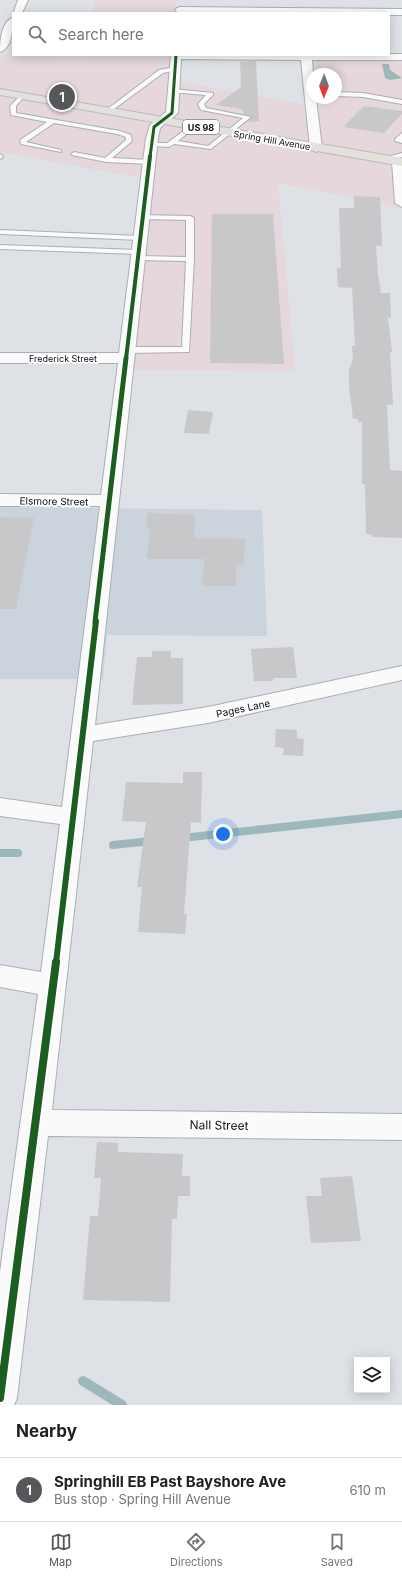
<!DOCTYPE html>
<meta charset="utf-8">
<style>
:root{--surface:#fff;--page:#f6f6f6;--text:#202124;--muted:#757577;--line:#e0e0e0;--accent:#55575b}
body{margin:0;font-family:Inter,sans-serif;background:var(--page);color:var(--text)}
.controls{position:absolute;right:12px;bottom:12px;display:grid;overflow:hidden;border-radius:0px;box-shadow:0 2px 10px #0003}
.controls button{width:36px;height:36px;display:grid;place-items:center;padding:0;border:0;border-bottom:1px solid var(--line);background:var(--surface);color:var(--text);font:20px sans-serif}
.compass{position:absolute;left:306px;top:68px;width:36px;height:36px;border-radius:50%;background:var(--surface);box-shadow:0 2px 10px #0003;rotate:181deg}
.you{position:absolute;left:223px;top:834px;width:14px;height:14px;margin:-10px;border:3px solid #fff;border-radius:50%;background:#1a73e8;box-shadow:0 0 0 6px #1a73e833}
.badge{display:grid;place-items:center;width:26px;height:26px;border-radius:50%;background:var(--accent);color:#fff;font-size:13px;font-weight:700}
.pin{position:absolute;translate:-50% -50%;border:2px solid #fff;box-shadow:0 1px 4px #0006}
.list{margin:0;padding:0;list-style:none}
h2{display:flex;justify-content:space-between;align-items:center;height:52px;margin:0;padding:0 16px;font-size:17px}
h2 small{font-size:13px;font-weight:400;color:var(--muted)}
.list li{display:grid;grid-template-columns:26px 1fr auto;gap:12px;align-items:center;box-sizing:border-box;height:64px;padding:0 16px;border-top:1px solid var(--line)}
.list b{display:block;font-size:15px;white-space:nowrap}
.list p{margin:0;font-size:13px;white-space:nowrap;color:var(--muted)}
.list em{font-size:13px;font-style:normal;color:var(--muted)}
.icon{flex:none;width:22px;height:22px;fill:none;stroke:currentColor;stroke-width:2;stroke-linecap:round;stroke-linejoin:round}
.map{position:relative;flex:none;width:402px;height:1405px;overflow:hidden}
.search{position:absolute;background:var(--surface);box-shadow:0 2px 10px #0003;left:12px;right:12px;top:12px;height:44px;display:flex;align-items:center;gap:10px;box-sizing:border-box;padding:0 14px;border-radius:0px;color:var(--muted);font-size:15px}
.sheet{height:116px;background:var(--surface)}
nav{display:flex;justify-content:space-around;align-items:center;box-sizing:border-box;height:56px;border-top:1px solid var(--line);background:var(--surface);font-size:11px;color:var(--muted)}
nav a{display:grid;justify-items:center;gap:2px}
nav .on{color:var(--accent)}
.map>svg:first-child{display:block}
</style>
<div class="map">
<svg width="402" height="1405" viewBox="0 0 402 1405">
<rect width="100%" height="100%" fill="#dee1e6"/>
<!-- commercial -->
<g fill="#e5d7db">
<path d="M96,0H176L175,13H93Z"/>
<path d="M0,55L85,57V55H172L170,80L316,107L315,98H336V74H313L311,58L402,59V208L278,183L295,371L132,370L155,178L136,177L0,152Z"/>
</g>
<!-- built -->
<path fill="#cbd3dc" d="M0,507L262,510L267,636L107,635L103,679H0Z"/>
<!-- water -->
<path fill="#9db8ba" d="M382,64H389L390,70L402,78L390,80L385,78Z"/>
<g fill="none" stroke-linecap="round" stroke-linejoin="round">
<!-- stream-far1 -->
<g stroke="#9db8ba" stroke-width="8">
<path d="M182,838L402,814"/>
<path d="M113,845L151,841"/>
<path d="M0,853H18"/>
</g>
<!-- stream -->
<path stroke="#9db8ba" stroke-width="10" d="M83,1381L122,1405"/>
</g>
<!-- building -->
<g fill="#c8c8cb">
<path d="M256,61L259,121L247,122L252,116L243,114V109L216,105L241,87L240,62Z"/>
<path d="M364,106L402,111V114L384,133L343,127Z"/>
<path d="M354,196L380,197L382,246H376L378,274L381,293H390L391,318H388L392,352H390L393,405H387L390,470L402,471V538L372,537V535L366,534L365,484H362V422H358V419H353L349,386V370L353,359L352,346H355L352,288L338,287L337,268H341L339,208H354Z"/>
<path d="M212,214H273L284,364L210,363Z"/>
<path d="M188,410L213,412L209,434L184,433Z"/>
<path d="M148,513L195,515L194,538L245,539L244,565L236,564V586H202L204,559H147L150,529H146Z"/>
<path d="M0,517L34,518L16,609H0Z"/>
<path d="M293,647L297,678H273V681H254L251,649Z"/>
<path d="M152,651H171V658H183V704L132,705L137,657H152Z"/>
<path d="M276,729L297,730V738L304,739L303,756L283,755L284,748L275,747Z"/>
<path d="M183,772H202L201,823L191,822L184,914H187L185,934L138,932L142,887H137L146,822L122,821L126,782L183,783Z"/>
<path d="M97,1142L118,1143V1152L183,1154L182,1176H190V1196H178L177,1219H172L170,1302L83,1300L90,1216H98L101,1178H94Z"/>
<path d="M352,1176L361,1241L311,1243L306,1196H322L320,1178Z"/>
</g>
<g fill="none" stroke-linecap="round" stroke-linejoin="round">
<!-- service casing -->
<g stroke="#abaeb2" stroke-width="2">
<g id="service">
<path d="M175,67L177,68V70L163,73L110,112L105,111L159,70Z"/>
<path d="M173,89L213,93V95L204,104L206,108L251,117L211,149L174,144L169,147L150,146V144L152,143H167L193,124L196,126L195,127L178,141L208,146L243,118L201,110L198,104L206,95L171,92L170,91Z"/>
<path d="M336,92L363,93L402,100V104L363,97L336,96Z"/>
<path d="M22,94L25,96L16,106V113L120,131L131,135L132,141L112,158L150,160L153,162L150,164L106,162L72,155L71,154L74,152L105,158L126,140V137L117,134L54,123L26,142L61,150V152L21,144L20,140L47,122L11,115L10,106Z"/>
<path d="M402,133V143L395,141V139Z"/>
<path d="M402,153V157L383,161L380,159Z"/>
<path d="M0,154L3,156L2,158L0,159Z"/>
<path d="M139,215L190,216L194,218V259L189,352L126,353L122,350L126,347H182L186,261L137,260L133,258L137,256L186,257V220L142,219L138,217Z"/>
<path d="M0,230L140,236L144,238L140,240L0,234Z"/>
<path d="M0,245L138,250L142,252L138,254L0,249Z"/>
</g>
</g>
<!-- minor casing -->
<g stroke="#abaeb2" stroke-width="2">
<g id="minor">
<path d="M18,0H28L22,13L13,14Z"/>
<path d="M180,7L402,9V15H389V13L177,12L175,10L177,8Z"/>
<path d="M13,18C13,28 12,49 0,52C0,42 1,21 13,18Z"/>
<path d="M389,54H402V60H312L313,74L312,98H316L322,148L316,152L310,148L301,60L181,59L178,113L160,128L158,138L95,725L208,707L402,666V680L208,723L93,741L52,1110L402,1114V1140L48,1136L17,1398L14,1405H0V1272L38,994L0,987V965L41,972L60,824L0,816V798L62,807L100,506H0V494L101,495L118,363H0V353H119L146,138L150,125L166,112L171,55Z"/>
<path d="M398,158L402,159V207L395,203L392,162Z"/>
</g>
</g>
<!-- primary casing -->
<g stroke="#b9bbbd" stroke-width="2">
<path id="primary" d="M0,89L402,158V166L0,95Z"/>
</g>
<!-- service -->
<use href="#service" fill="#fafafb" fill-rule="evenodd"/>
<!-- minor -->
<use href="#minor" fill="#fafafb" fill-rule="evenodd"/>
<!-- primary -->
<use href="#primary" fill="#e4e0db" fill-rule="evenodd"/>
<!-- cycleway-far4 casing -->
<g stroke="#fff" stroke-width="4">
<path id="cycleway-far4" d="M150,157L154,127L172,113L176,55"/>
</g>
<!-- cycleway-far3 casing -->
<g stroke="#fff" stroke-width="5.5">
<path id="cycleway-far3" d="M126,359L150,156"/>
</g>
<!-- cycleway-far2 casing -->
<g stroke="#fff" stroke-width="7">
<path id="cycleway-far2" d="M95,622L126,358"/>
</g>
<!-- cycleway-far1 casing -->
<g stroke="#fff" stroke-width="9">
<path id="cycleway-far1" d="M56,963L96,621"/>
</g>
<!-- cycleway casing -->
<g stroke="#fff" stroke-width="11">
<path id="cycleway" d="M0,1398L56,962"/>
</g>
<!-- cycleway-far4 -->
<use href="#cycleway-far4" stroke="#1b5e20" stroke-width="3"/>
<!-- cycleway-far3 -->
<use href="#cycleway-far3" stroke="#1b5e20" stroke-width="4"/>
<!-- cycleway-far2 -->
<use href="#cycleway-far2" stroke="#1b5e20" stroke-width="5"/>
<!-- cycleway-far1 -->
<use href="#cycleway-far1" stroke="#1b5e20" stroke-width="6"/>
<!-- cycleway -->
<use href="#cycleway" stroke="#1b5e20" stroke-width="8"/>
</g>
<g text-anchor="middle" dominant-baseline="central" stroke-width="4" stroke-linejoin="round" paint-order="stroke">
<!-- shield labels -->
<rect fill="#fff" stroke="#545658" stroke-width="1" x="183" y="120" width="36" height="14" rx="3"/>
<g font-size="9" font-weight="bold" fill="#0b0d10">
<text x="201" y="127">US 98</text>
</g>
<!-- far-street labels -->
<g font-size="9" fill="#0b0d10" stroke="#fff">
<text transform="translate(272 140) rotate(10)">Spring Hill Avenue</text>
<text x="63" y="358">Frederick Street</text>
</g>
<!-- street labels -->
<g font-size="10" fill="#0b0d10" stroke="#fff">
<text transform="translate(54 501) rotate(1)">Elsmore Street</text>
<text transform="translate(243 708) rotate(-12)">Pages Lane</text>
</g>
<!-- near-street labels -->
<g font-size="12" fill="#0b0d10" stroke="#fff">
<text transform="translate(219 1125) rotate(1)">Nall Street</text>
</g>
</g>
</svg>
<div class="controls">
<button><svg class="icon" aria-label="layers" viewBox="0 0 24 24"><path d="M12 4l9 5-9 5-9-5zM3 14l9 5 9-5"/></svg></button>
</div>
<svg class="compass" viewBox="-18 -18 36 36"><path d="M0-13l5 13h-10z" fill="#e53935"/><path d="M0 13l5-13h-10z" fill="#757577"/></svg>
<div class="you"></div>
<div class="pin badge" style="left:62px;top:97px">1</div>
<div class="search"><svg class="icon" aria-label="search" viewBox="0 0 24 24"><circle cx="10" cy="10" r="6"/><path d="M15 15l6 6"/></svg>Search here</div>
</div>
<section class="sheet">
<h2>Nearby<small></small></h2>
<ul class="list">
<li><span class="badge">1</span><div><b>Springhill EB Past Bayshore Ave</b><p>Bus stop · Spring Hill Avenue</p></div><em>610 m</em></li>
</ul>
</section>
<nav>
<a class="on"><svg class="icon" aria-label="map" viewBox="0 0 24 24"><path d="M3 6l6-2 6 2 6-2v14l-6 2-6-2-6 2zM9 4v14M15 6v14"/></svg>Map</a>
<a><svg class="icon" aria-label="directions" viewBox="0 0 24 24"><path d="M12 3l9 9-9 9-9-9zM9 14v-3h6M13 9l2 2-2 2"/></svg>Directions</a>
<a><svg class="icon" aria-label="saved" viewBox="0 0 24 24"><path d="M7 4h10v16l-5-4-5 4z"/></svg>Saved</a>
</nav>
